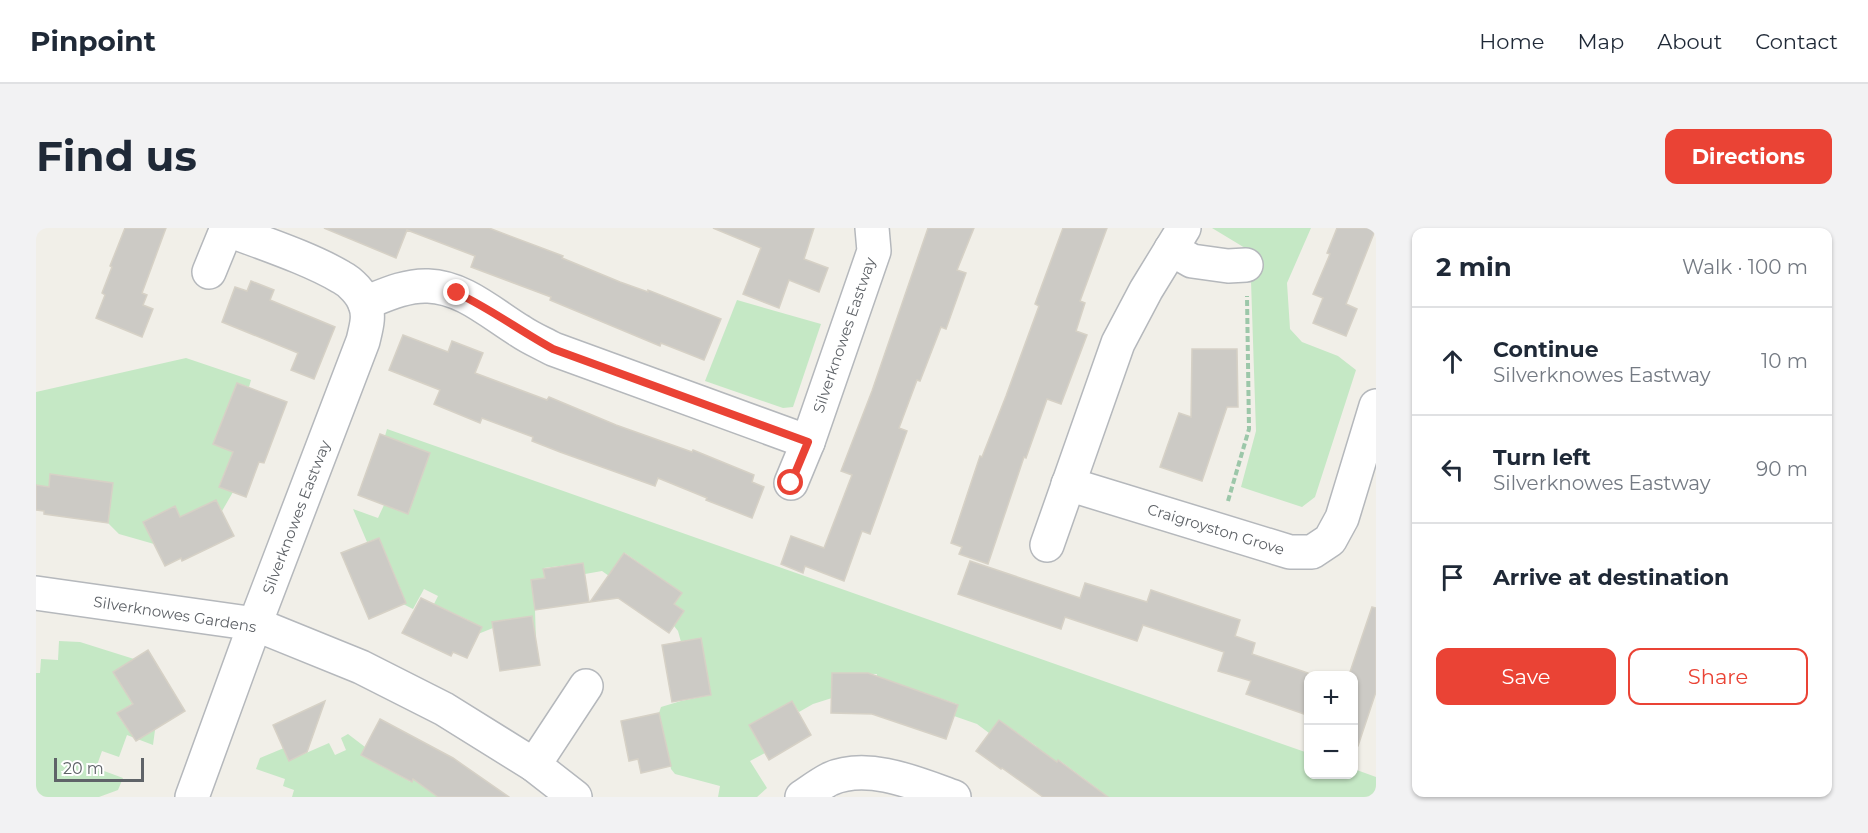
<!DOCTYPE html>
<meta charset="utf-8">
<style>
:root{--surface:#fff;--page:#f2f2f3;--text:#1f2937;--muted:#747a83;--line:#e0e1e3;--accent:#ea4335}
body{margin:0;font-family:Montserrat,sans-serif;background:var(--page);color:var(--text)}
.controls{position:absolute;right:18px;bottom:18px;display:grid;overflow:hidden;border-radius:12px;box-shadow:0 2px 4px #0004}
.controls button{width:54px;height:54px;display:grid;place-items:center;padding:0;border:0;border-bottom:2px solid var(--line);background:var(--surface);color:var(--text);font:30px sans-serif}
.scale{position:absolute;left:18px;bottom:15px;width:90px;box-sizing:border-box;padding-left:6px;border:3px solid #5f6368;border-top:0;font-size:16px;line-height:21px;white-space:nowrap;color:#5f6368;-webkit-text-stroke:4px #fff;paint-order:stroke}
.stop{position:absolute;width:18px;height:18px;margin:-14px;border:4px solid #ea4335;border-radius:50%;background:#fff}
.stop.end{background:#ea4335;border-color:#fff;box-shadow:0 2px 6px #0008}
.list{margin:0;padding:0;list-style:none}
h2{display:flex;justify-content:space-between;align-items:center;height:78px;margin:0;padding:0 24px;font-size:26px}
h2 small{font-size:20px;font-weight:400;color:var(--muted)}
.list li{display:grid;grid-template-columns:39px 1fr auto;gap:18px;align-items:center;box-sizing:border-box;height:108px;padding:0 24px;border-top:2px solid var(--line)}
.list b{display:block;font-size:22px;white-space:nowrap}
.list p{margin:0;font-size:20px;white-space:nowrap;color:var(--muted)}
.list em{font-size:20px;font-style:normal;color:var(--muted)}
.actions{display:flex;gap:12px;padding:18px 24px}
.actions a{flex:1;padding:14px 0;border:2px solid var(--accent);border-radius:12px;text-align:center;font-size:21px;color:var(--accent)}
.actions .main{background:var(--accent);color:#fff}
.icon{flex:none;width:33px;height:33px;fill:none;stroke:currentColor;stroke-width:2;stroke-linecap:round;stroke-linejoin:round}
.map{position:relative;flex:none;width:1340px;height:569px;overflow:hidden;border-radius:12px}
header{display:flex;align-items:center;gap:36px;box-sizing:border-box;height:84px;padding:0 30px;background:var(--surface);border-bottom:2px solid var(--line)}
header strong{font-size:28px}
nav{display:flex;gap:33px;margin-inline-start:auto;font-size:21px}
.intro{display:flex;align-items:center;justify-content:space-between;box-sizing:border-box;height:144px;padding:0 36px}
h1{margin:0;font-size:42px}
.button{padding:15px 27px;border-radius:12px;background:var(--accent);color:#fff;font-size:21px;font-weight:700}
main{display:flex;gap:36px;padding:0 36px}
aside{flex:1;background:var(--surface);border-radius:12px;box-shadow:0 2px 4px #0004}
.map>svg:first-child{display:block}
</style>
<header>
<strong>Pinpoint</strong>
<nav><a>Home</a><a>Map</a><a>About</a><a>Contact</a></nav>
</header>
<div class="intro"><h1>Find us</h1><a class="button">Directions</a></div>
<main>
<div class="map">
<svg width="1340" height="569" viewBox="0 0 1340 569">
<rect width="100%" height="100%" fill="#f1efe8"/>
<!-- green -->
<g fill="#c5e8c5">
<path d="M1176,0H1275L1251,55L1254,101L1266,114L1302,128L1320,142L1279,269L1266,279L1205,259L1220,203L1214,23Z"/>
<path d="M701,72L785,96L757,179L747,180L669,153Z"/>
<path d="M150,130L215,152L213,159L201,155L177,216L197,224L183,258L197,264L186,283L180,272L144,289L139,279L118,316L83,306L72,295L77,255L14,247L13,259L0,257V164Z"/>
<path d="M351,201L1272,525V546H1318V541L1340,549V569H1056L1062,561L1023,532L1013,546L1000,518L963,492L953,505L941,496L918,488L921,476L870,459L840,468L841,446L797,445L796,470L777,476L763,484L756,473L713,497L729,525L714,533L731,560L721,569H682L684,558L639,546L635,541L623,485L625,479L645,473L675,467L665,411L645,414L642,403L638,398L648,383L638,376L646,365L589,325L573,348L566,343L549,346L547,335L508,340L509,350L495,352L499,382L500,414L491,389L456,394L457,400L442,406L432,392L398,376L402,368L388,361L377,381L365,375L352,383L347,370L365,362L343,310L331,314L317,281L342,290L348,277L372,285L394,225L349,208Z"/>
<path d="M23,413L44,414L98,431L97,475L85,483L83,489L88,496L94,498L112,491L119,502L117,517L91,507L83,529L66,523L60,540L87,550L82,562L63,569H0V445H4L5,431L22,432Z"/>
<path d="M312,506L329,519L325,527L375,554L380,545L402,569H256L258,562L247,558L249,551L220,541L224,530L248,520L254,532L293,515L299,527L310,522L305,510Z"/>
</g>
<!-- building -->
<g fill="#cccac5" stroke="#d6d1c6" stroke-width="1.5">
<path d="M89,0H130L106,65L111,67L107,77L117,81L106,109L60,90L69,67L66,65L76,39L74,38Z"/>
<path d="M288,0H453L527,28L526,30L584,54L612,64V62L685,91L668,132L625,115L624,118L514,72L515,69L435,39L439,28L371,2L360,30Z"/>
<path d="M677,0H778L768,31L792,40L783,64L753,52L743,80L707,66L725,20Z"/>
<path d="M892,0H938L921,42L930,45L910,101L905,99L884,153L881,152L863,200L871,203L834,306L826,303L808,353L769,338L767,345L745,336L755,308L788,320L816,247L805,243L836,163Z"/>
<path d="M1027,0H1071L1044,73L1049,75L1040,103L1051,107L1025,176L1011,171L990,230L988,229L952,336L923,326L926,319L915,315L944,228L946,229L970,168L1003,78L999,76Z"/>
<path d="M1301,0H1340L1310,76L1321,81L1310,108L1277,95L1287,70L1277,66L1294,26L1291,25Z"/>
<path d="M215,53L238,62L234,72L299,99L278,151L255,142L262,125L186,94L199,59L211,63Z"/>
<path d="M367,107L412,124L416,113L447,125L439,145L511,172L513,169L580,197L656,224L657,222L718,247L716,254L728,259L716,290L670,272L671,270L622,250L619,258L524,224L496,213L497,209L446,190L444,195L398,176L404,162L353,142Z"/>
<path d="M1156,121H1201L1202,179H1191L1166,253L1124,239L1143,185L1155,189Z"/>
<path d="M201,155L251,174L228,235L223,234L210,269L183,259L197,224L177,216Z"/>
<path d="M344,206L394,225L372,286L322,267Z"/>
<path d="M14,246L77,255L72,295L8,286V283L0,282V257L13,259Z"/>
<path d="M180,272L198,308L146,333L145,330L129,338L107,294L139,278L144,289Z"/>
<path d="M343,310L370,375L333,391L305,325Z"/>
<path d="M588,325L646,365L638,376L648,383L633,405L582,370L554,374Z"/>
<path d="M934,333L1044,370L1049,355L1111,374L1115,362L1204,392L1199,408L1219,415L1216,426L1272,445V473L1268,486L1210,466L1215,453L1182,443L1188,424L1107,397L1101,413L1029,389L1025,401L922,366Z"/>
<path d="M547,335L553,374L499,382L495,352L509,350L507,341Z"/>
<path d="M385,370L446,399L431,430L417,424L415,428L366,405Z"/>
<path d="M1336,379L1340,380V464L1322,518H1317V447H1313Z"/>
<path d="M496,388L504,437L464,443L456,394Z"/>
<path d="M665,410L675,467L636,474L626,417Z"/>
<path d="M112,422L149,483L100,513L81,485L97,476L77,444Z"/>
<path d="M796,445H832L922,477L910,511L836,486L795,485Z"/>
<path d="M289,473L271,524L253,533L237,497Z"/>
<path d="M756,473L775,507L733,532L713,497Z"/>
<path d="M623,485L635,538L605,545L602,531L593,533L585,493Z"/>
<path d="M344,491L417,530L473,569H402L377,551L376,554L325,527Z"/>
<path d="M963,492L1021,534L1022,532L1072,569H1007L966,540L965,541L940,523Z"/>
</g>
<g fill="none" stroke-linecap="round" stroke-linejoin="round">
<!-- street casing -->
<g stroke="#b5b8bc" stroke-width="36">
<g id="street">
<path d="M1135,21L1156,33L1192,38L1210,37"/>
<path d="M173,44L191,0"/>
<path d="M329,75C349,67 370,57 392,58C427,59 456,86 484,103C494,110 506,115 517,121L772,214L838,23L836,0"/>
<path d="M755,255L772,214"/>
<path d="M1032,256L1254,324H1276L1294,312L1306,290L1340,178"/>
<path d="M1011,317L1082,115L1110,62L1148,0"/>
<path d="M0,365L219,396L325,439L408,481L498,537L539,569"/>
<path d="M498,537L550,458"/>
<path d="M156,569L219,396L327,113C330,100 334,88 329,76C326,66 315,54 305,49C273,30 226,15 190,1"/>
<path d="M766,569C775,563 784,556 794,551C832,534 882,556 918,569"/>
</g>
</g>
<!-- path -->
<path stroke="#9cc7a9" stroke-width="4" stroke-dasharray="6 3" stroke-linecap="butt" d="M1192,273L1213,201L1211,68"/>
<!-- street -->
<use href="#street" stroke="#fff" stroke-width="33"/>
</g>
<g fill="none" stroke-linecap="round" stroke-linejoin="round">
<!-- route -->
<path stroke="#ea4335" stroke-width="8" d="M421,65C455,81 484,103 517,121L772,214L755,255"/>
</g>
<g text-anchor="middle" dominant-baseline="central" stroke-width="4.5" stroke-linejoin="round" paint-order="stroke">
<!-- street labels -->
<g font-size="15" fill="#5f6368" stroke="#fff">
<text transform="translate(808 107) rotate(-71)">Silverknowes Eastway</text>
<text transform="translate(260 289) rotate(-69)">Silverknowes Eastway</text>
<text transform="translate(1180 301) rotate(17)">Craigroyston Grove</text>
<text transform="translate(139 386) rotate(9)">Silverknowes Gardens</text>
</g>
</g>
</svg>
<div class="controls">
<button>+</button>
<button>−</button>
</div>
<div class="scale">20 m</div>
<div class="stop" style="left:755px;top:255px"></div>
<div class="stop end" style="left:421px;top:65px"></div>
</div>
<aside>
<h2>2 min<small>Walk · 100 m</small></h2>
<ul class="list">
<li><svg class="icon" aria-label="ahead" viewBox="0 0 24 24"><path d="M12 20V5M6 11l6-6 6 6"/></svg><div><b>Continue</b><p>Silverknowes Eastway</p></div><em>10 m</em></li>
<li><svg class="icon" aria-label="left" viewBox="0 0 24 24"><path d="M17 20v-9H6M10 6l-5 5 5 5"/></svg><div><b>Turn left</b><p>Silverknowes Eastway</p></div><em>90 m</em></li>
<li><svg class="icon" aria-label="arrive" viewBox="0 0 24 24"><path d="M6 21V4h12l-3 4 3 4H6"/></svg><div><b>Arrive at destination</b></div></li>
</ul>
<div class="actions"><a class="main">Save</a><a>Share</a></div>
</aside>
</main>
